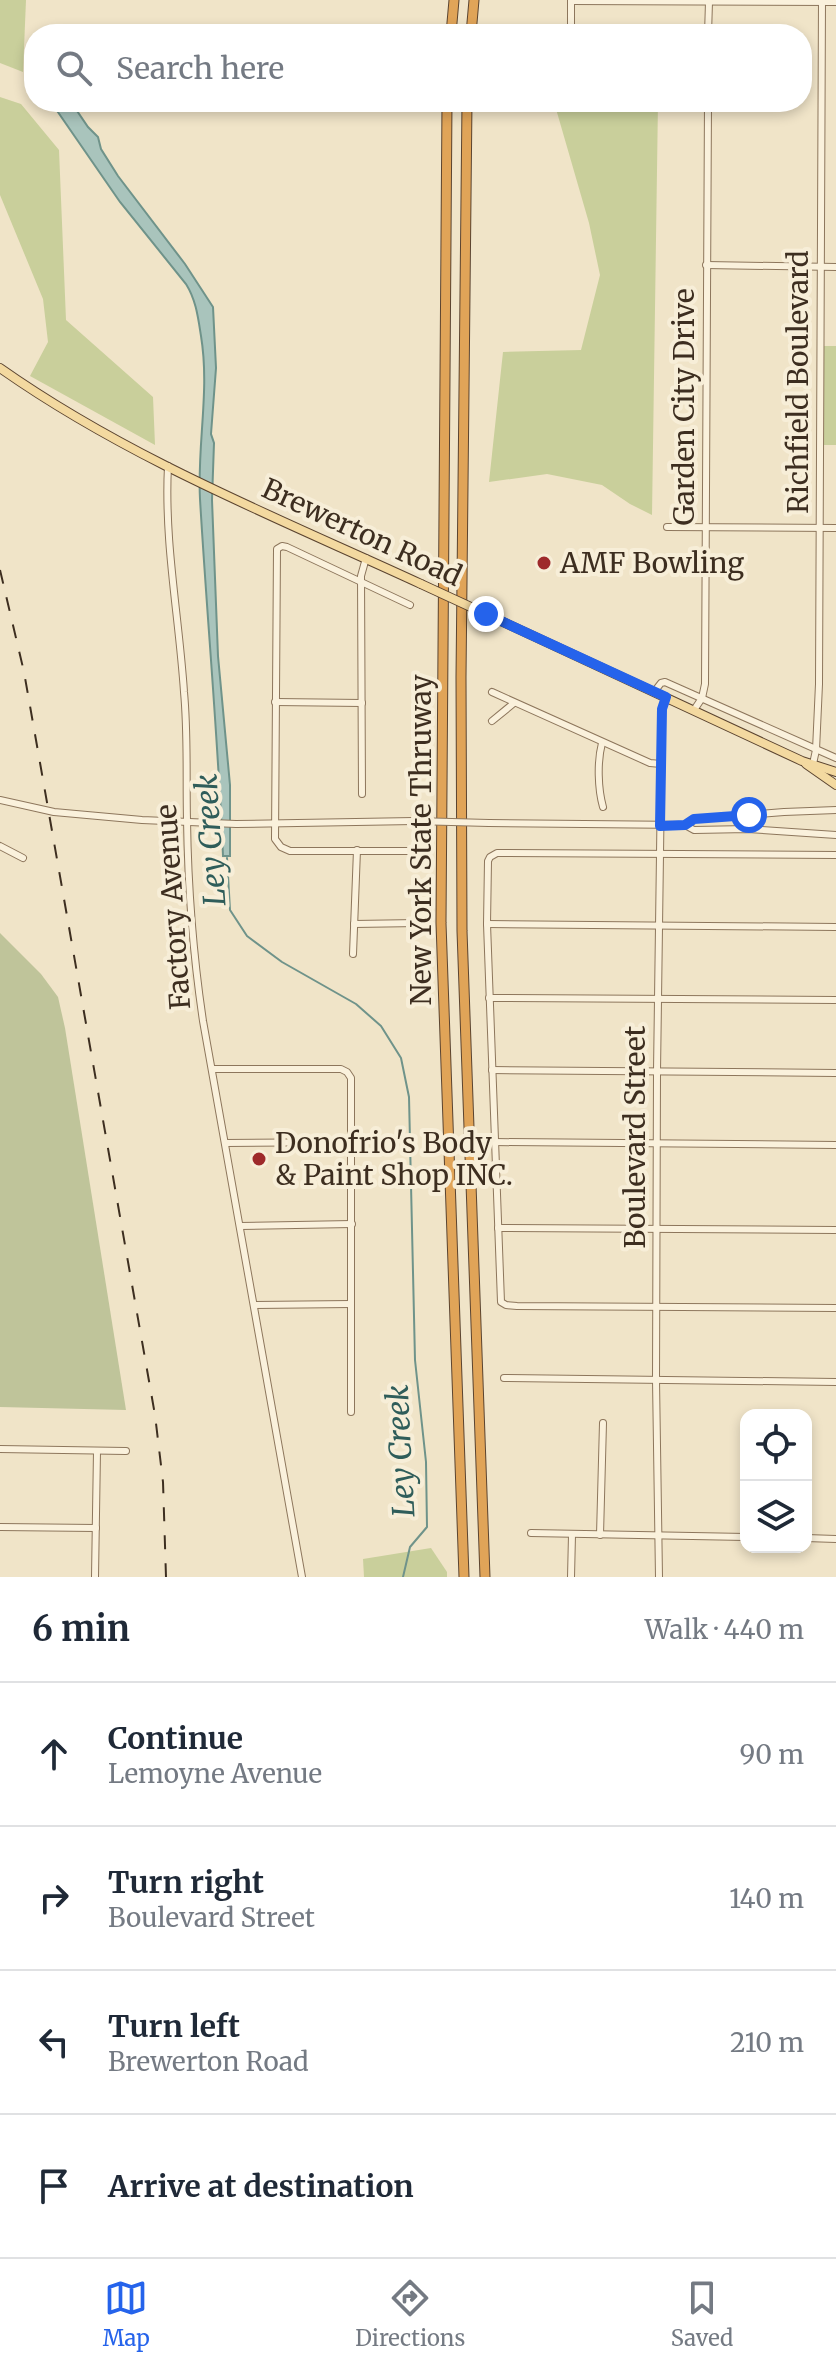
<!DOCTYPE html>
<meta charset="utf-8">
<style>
:root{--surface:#fff;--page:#f2f2f3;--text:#1f2937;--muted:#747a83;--line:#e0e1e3;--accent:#2563eb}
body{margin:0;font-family:Merriweather,serif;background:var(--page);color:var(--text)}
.controls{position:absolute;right:24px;bottom:24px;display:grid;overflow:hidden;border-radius:16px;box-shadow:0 4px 12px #0003}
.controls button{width:72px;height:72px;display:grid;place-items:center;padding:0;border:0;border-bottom:2px solid var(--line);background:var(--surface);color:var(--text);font:40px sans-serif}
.stop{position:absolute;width:24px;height:24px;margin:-18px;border:6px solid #2563eb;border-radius:50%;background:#fff}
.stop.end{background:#2563eb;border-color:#fff;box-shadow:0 2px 8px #0008}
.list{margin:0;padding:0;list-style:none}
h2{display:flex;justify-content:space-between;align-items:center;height:104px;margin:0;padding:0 32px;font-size:34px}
h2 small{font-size:26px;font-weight:400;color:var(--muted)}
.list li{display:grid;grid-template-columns:52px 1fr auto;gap:24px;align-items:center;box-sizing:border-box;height:144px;padding:0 32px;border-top:2px solid var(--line)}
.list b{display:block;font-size:30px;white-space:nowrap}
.list p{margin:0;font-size:26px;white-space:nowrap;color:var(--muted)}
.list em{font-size:26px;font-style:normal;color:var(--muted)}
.icon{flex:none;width:44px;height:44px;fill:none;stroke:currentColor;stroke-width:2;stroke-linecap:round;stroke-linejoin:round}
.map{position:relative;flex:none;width:836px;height:1577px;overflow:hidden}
.search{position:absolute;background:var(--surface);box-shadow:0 4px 12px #0003;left:24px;right:24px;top:24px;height:88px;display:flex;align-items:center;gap:20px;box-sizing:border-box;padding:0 28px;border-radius:32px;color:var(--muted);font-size:30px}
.sheet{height:680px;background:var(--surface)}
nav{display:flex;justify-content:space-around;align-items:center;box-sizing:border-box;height:112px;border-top:2px solid var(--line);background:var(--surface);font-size:22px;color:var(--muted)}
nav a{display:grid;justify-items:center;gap:4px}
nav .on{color:var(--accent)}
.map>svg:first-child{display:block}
</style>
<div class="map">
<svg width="836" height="1577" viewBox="0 0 836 1577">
<rect width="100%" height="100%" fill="#f0e4c8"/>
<!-- green -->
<g fill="#c9cf9b">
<path d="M0,0H26L23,72L0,63Z"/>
<path d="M0,97L21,104L59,150L66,320L153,397L155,445L30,376L48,342L43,299L0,195Z"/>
<path d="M554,102H658L652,515L630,504L602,485L547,474L489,482L503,352L581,350L600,275L589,223Z"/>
<rect x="820" y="346" width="16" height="99"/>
<path d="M431,1548L447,1572V1577H364L363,1559Z"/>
</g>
<!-- cemetery -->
<path fill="#bfc49a" d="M0,933L41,974L58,997L65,1028L126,1410L0,1407Z"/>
<!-- water -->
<path fill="#a9c4bc" stroke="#6f938a" stroke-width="2" d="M51,102H71L88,127L98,137L101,149L118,176L185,264L213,307L216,368L211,434L214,443L212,500L218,656L230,785V856H223C218,737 207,618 200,499C197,444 210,391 201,336C198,317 196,300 186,284L120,202Z"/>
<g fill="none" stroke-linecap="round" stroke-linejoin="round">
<!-- stream -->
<path stroke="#6f938a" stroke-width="2" d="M227,858L230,910L247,936L282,962L356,1004L381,1026L401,1058L409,1097L415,1360L426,1462L427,1527L410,1547L403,1577"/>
<!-- minor casing -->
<g stroke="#8d765c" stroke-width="8">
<g id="minor">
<path d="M571,0V34"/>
<path d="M571,1L836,2"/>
<path d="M708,34L709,2"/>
<path d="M706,265L836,267"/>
<path d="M168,466C164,542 179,616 184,692C188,735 186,777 187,820C188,888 193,954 203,1021L302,1577"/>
<path d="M667,527L836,528"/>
<path d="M410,605L287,547L282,546L277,549L275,839L281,847L290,851H416"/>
<path d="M492,692L650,763L661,764"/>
<path d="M654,692L661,683L665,682L836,758"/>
<path d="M275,702L362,703"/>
<path d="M694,710L702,698L705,684L708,102"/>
<path d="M492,721L514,703"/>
<path d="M602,743C597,762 598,789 603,807"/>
<path d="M813,764L816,750L819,684L822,0"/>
<path d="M362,794L361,576L366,558"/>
<path d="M0,800L54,812L142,820L236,824L414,821"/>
<path d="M489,823L685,825L694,819L784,812L836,810"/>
<path d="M685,825L694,830L748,829L836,835"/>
<path d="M0,846L23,858"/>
<path d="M836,855L497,853L490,857L488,861L487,924L501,1302L506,1305L517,1306L836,1308"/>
<path d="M354,924L418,923"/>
<path d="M487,924L836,927"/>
<path d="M353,954L357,850"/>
<path d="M489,998L836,1000"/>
<path d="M212,1069H341L347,1072L351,1078V1412"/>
<path d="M492,1070L836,1073"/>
<path d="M494,1142L836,1145"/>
<path d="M225,1143L352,1142"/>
<path d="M240,1226L352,1224"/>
<path d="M498,1228L836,1230"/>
<path d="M255,1305L351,1304"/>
<path d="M504,1378L836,1382"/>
<path d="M0,1449L126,1451"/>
<path d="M0,1527L96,1528"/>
<path d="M531,1533L746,1537"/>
<path d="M600,1535L603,1423"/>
<path d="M806,1538L836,1539"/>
<path d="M95,1577L97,1451"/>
<path d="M571,1577L572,1535"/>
<path d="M659,1577L656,1380L657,1072L662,709L666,697"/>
</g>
</g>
<!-- major casing -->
<g stroke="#5b4430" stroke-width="10">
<g id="major">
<path d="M0,368C129,459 278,518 421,584"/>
<path d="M486,614L802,761L836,772"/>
<path d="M806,764L836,785"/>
</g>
</g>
<!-- highway casing -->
<g stroke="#5b4430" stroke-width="11">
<g id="highway">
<path d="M451,34L454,0"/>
<path d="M471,34L474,0"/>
<path d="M447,102L441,923L464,1577"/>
<path d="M467,102L461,677L462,931L485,1577"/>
</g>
</g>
<!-- minor -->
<use href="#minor" stroke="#faf1dc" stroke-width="6"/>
<!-- major -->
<use href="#major" stroke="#f3d9a0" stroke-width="8"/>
<!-- highway -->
<use href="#highway" stroke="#e0a458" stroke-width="9"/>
<!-- rail -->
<path stroke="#3d2e20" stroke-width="2" stroke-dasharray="14 14" stroke-linecap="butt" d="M0,570L24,672L155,1415L163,1482L166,1577"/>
<!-- minor-bridge casing -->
<g stroke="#8d765c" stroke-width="8" stroke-linecap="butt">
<path id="minor-bridge" d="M414,821L489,823"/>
</g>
<!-- major-bridge casing -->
<g stroke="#5b4430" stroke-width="10" stroke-linecap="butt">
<path id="major-bridge" d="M421,584L486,614"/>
</g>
<!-- minor-bridge -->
<use href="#minor-bridge" stroke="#faf1dc" stroke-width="6"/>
<!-- major-bridge -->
<use href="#major-bridge" stroke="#f3d9a0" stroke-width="8"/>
</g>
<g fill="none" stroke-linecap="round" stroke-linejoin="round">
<!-- route -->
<path stroke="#2563eb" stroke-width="10" d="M486,614L666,697L662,709L660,826L685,825L694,819L749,815"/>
</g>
<!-- markers -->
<g fill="#9e2a2b" stroke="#f7eed8" stroke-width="3">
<circle cx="544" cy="563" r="8"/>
<circle cx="259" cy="1159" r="8"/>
</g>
<g text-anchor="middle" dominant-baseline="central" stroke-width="8" stroke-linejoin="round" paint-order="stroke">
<!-- street labels -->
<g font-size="28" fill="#3d2e20" stroke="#f7eed8">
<text transform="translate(798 382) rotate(-90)">Richfield Boulevard</text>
<text transform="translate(684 407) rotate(-90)">Garden City Drive</text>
<text transform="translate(362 532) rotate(25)">Brewerton Road</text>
<text transform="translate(421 840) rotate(-90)">New York State Thruway</text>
<text transform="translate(173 907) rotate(-94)">Factory Avenue</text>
<text transform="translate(635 1137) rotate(-90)">Boulevard Street</text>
</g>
<!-- poi labels -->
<g font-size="28" fill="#3d2e20" stroke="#f7eed8" text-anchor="start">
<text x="560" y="563">AMF Bowling</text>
<text x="275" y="1143">Donofrio's Body<tspan x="275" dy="32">&amp; Paint Shop INC.</tspan></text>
</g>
<!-- water labels -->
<g font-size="30" font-style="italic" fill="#2f5d5a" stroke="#f7eed8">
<text transform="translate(210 840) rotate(-94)">Ley Creek</text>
<text transform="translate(400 1451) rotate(-93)">Ley Creek</text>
</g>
</g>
</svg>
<div class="controls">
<button><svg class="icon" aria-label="locate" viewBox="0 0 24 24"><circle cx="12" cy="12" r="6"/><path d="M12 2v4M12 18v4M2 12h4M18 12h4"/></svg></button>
<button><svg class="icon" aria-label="layers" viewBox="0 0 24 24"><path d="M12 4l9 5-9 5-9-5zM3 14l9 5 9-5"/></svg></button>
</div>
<div class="stop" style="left:749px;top:815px"></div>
<div class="stop end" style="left:486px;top:614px"></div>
<div class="search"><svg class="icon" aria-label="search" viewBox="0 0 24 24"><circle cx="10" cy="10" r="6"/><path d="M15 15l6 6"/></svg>Search here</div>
</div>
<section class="sheet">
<h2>6 min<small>Walk · 440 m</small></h2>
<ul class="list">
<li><svg class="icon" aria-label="ahead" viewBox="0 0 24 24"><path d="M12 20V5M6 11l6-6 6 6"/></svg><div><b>Continue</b><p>Lemoyne Avenue</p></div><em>90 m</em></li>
<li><svg class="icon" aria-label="right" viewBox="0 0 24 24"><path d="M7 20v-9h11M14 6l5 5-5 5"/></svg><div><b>Turn right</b><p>Boulevard Street</p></div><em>140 m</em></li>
<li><svg class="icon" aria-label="left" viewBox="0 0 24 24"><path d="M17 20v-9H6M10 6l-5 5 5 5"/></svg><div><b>Turn left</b><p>Brewerton Road</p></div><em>210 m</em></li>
<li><svg class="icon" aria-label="arrive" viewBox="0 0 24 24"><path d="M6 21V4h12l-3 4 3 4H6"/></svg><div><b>Arrive at destination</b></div></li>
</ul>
</section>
<nav>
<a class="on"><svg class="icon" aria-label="map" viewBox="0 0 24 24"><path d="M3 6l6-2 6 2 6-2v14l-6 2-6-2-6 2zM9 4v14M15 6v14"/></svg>Map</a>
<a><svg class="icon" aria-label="directions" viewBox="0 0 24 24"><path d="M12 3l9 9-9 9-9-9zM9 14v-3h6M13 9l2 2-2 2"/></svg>Directions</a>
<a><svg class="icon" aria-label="saved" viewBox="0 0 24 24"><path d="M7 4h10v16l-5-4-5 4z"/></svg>Saved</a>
</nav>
